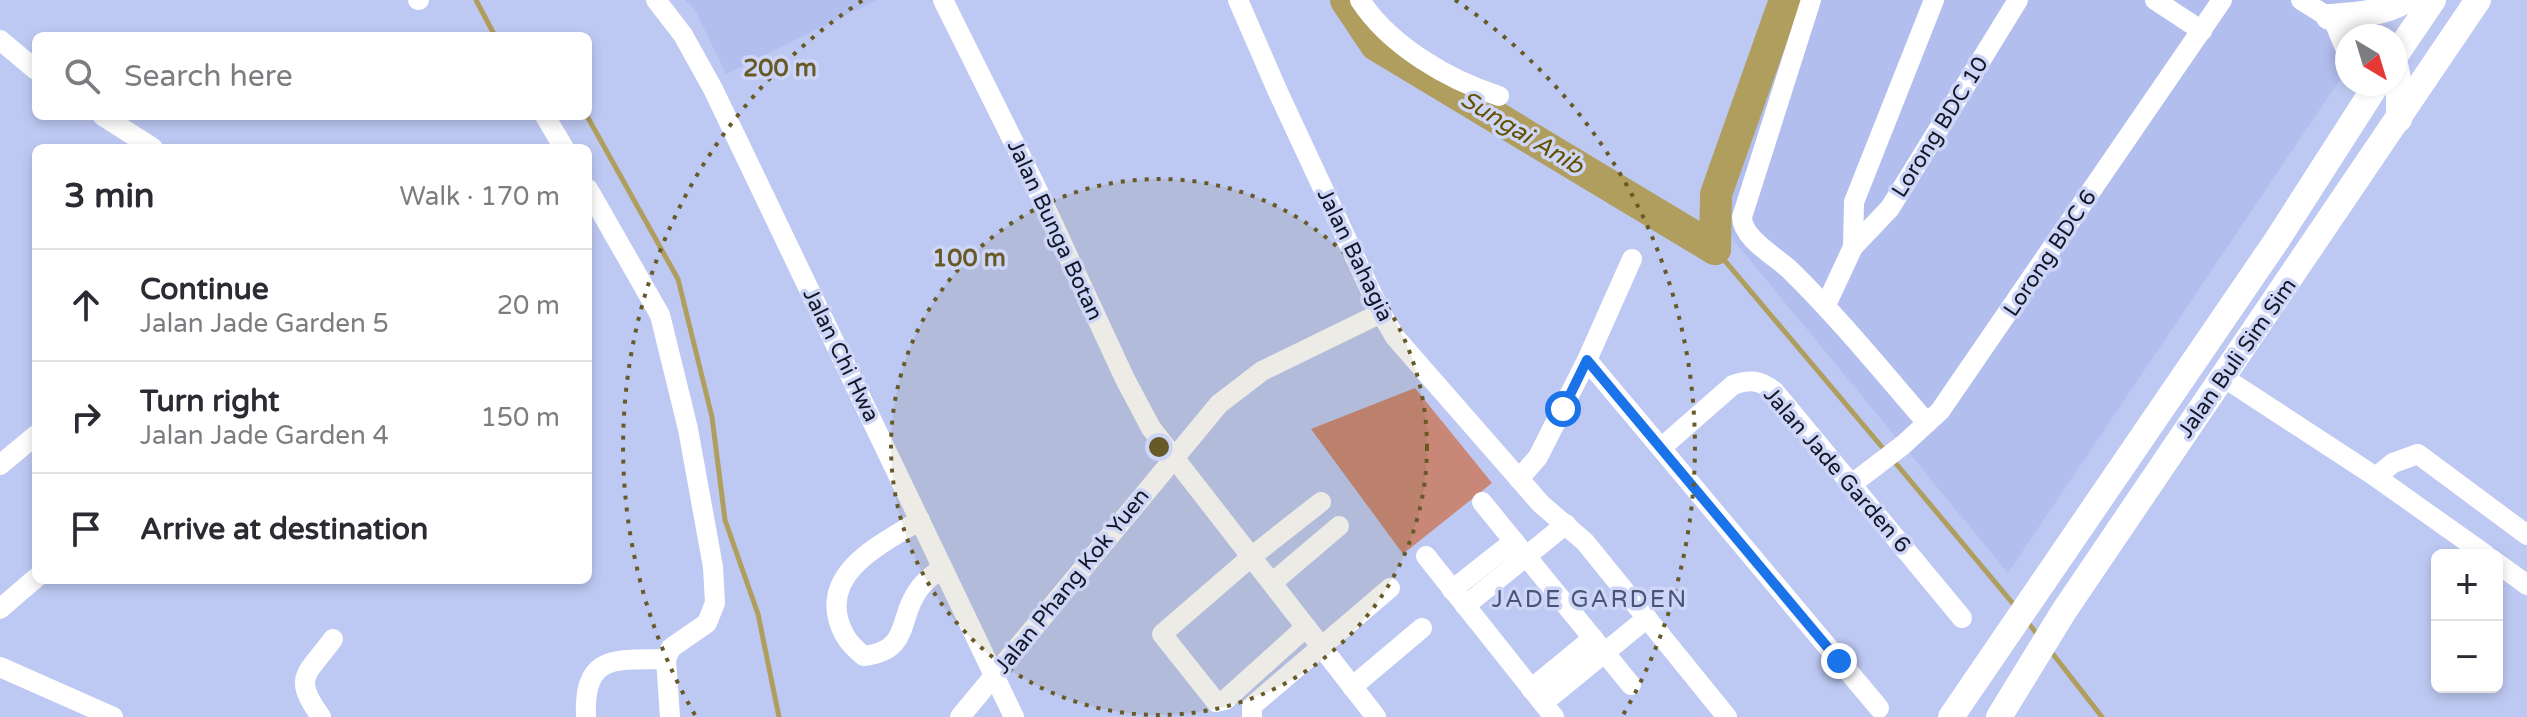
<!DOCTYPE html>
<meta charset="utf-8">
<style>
:root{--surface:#fff;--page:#f2f2f3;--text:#2b2b33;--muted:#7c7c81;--line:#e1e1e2}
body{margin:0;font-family:"Varela Round",sans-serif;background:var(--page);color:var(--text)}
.controls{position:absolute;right:24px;bottom:24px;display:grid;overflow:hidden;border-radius:12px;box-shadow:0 4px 12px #0003}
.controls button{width:72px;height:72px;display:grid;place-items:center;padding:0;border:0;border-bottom:2px solid var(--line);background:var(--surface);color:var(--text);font:40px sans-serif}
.compass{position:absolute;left:2335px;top:24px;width:72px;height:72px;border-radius:50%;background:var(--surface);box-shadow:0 4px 12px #0003;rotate:142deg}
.stop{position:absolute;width:24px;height:24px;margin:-18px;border:6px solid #1a73e8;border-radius:50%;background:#fff}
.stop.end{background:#1a73e8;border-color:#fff;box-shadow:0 2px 8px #0008}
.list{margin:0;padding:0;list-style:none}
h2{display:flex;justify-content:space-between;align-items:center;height:104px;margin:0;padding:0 32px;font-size:34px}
h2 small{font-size:26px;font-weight:400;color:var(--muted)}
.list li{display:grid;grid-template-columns:52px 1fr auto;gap:24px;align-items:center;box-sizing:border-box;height:112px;padding:0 32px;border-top:2px solid var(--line)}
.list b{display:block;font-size:30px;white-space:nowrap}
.list p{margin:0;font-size:26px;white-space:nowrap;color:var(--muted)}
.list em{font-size:26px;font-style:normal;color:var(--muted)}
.icon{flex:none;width:44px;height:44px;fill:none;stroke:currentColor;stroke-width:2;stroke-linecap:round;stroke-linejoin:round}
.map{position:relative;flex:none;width:2527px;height:717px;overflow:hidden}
.search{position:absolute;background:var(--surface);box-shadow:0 4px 12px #0003;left:32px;top:32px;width:560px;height:88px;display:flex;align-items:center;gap:20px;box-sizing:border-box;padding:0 28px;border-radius:12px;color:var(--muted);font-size:30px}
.panel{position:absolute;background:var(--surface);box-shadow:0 4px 12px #0003;left:32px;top:144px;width:560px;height:440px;border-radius:12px}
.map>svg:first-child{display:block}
</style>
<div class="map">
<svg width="2527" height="717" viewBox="0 0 2527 717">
<rect width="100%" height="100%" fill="#bec9f3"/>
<!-- built -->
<g fill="#b2beee">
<path d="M685,0H877L726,74L695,10Z"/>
<path d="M1797,0H2393L2369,36H2347V69L2008,573L1725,230L1724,195Z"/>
</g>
<!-- green -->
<path fill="#c88777" d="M1415,388L1492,483L1403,554L1311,429Z"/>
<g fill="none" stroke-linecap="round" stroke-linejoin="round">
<!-- stream -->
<g stroke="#b09e5f" stroke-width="5">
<path d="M476,0L495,36"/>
<path d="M587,116L678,279L712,417L725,520L758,614L779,717"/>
<path d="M1715,249L1887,453"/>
<path d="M1893,460L2015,606"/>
<path d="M2026,620L2040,638"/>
<path d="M2049,649L2102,717"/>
</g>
<!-- river -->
<g stroke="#b09e5f" stroke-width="32">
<path d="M1346,0L1376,45L1715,249"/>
<path d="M1715,249L1716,194L1785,0"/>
</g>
<!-- minor -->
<g stroke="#fff" stroke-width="20">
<path d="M418,0H419"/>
<path d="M656,0L683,35L713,89L1014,717"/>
<path d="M943,0L1035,185L1125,379L1151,428L1376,717"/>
<path d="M1238,0L1278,92L1381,313L1395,337L1541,504L1585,542L1727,717"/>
<path d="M1360,0C1389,45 1448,80 1499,96"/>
<path d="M1811,0L1742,217C1742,238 1775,256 1790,270C1839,318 1882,371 1927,423"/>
<path d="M2155,0L2202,31"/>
<path d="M2301,0L2359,36"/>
<path d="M0,40L36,70"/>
<path d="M103,116L153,148"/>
<path d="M545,116L564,148"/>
<path d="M588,189L660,315L688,429L713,567L715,603L707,623L671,648L666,659"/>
<path d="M1853,247L1854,202L1934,0"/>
<path d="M1826,305L1853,247L1890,208L2018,0"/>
<path d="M1587,360L1879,708"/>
<path d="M2223,377L2376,477L2486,555"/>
<path d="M1661,448L1733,385C1750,379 1760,380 1774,391L1962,618"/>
<path d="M0,465L36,435"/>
<path d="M2376,477L2393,463L2418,454L2527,535"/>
<path d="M1519,479L1538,457L1587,360L1632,259"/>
<path d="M1852,484L1903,445L1940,411L2222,0"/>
<path d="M1482,502L1631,685"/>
<path d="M920,520C884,543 823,570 839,622C844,637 851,646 864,656C912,650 897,618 919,589C925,580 935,574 942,567"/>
<path d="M1426,556L1554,717"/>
<path d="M2497,563L2527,585"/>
<path d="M1272,583L1339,526"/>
<path d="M1452,590L1514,541"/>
<path d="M1465,606L1566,524"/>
<path d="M0,609L36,578"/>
<path d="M1306,627L1225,700L1216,702L1162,634L1251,557L1321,502"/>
<path d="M666,659L670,717"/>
<path d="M0,667L113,717"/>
<path d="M1352,687L1422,628"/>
<path d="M1531,689L1593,638"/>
<path d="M1543,703L1647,618"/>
<path d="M321,717C292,676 306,676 333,639"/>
<path d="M586,717C583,653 616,660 666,659"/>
<path d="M960,717L1219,404L1262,371L1381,313"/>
<path d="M1252,717V706L1390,588"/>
</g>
<!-- major -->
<g stroke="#fff" stroke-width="26">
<path d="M2329,17C2356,15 2382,14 2406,0"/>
<path d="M2338,23L2347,45"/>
<path d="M2395,56L2433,0"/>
<path d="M2395,64L2399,84V119"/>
<path d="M1951,717L2277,240L2377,84"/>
<path d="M1999,717L2064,611L2478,0"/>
</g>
</g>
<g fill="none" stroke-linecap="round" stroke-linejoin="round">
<!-- route -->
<path stroke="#1a73e8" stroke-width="10" d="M1563,409L1587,360L1839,661"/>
</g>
<!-- distance rings -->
<circle cx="1159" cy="447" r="268" fill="#685a27" fill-opacity=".12"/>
<g fill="none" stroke="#685a27" stroke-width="4" stroke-dasharray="4 8">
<circle cx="1159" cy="447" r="268"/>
<path d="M695 715A536 536 0 0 1 863 0M1455 0A536 536 0 0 1 1623 715"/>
</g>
<g text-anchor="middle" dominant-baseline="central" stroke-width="7" stroke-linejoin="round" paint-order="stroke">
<!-- street labels -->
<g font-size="22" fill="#141726" stroke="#ced6f8">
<text transform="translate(1940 127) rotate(-58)">Lorong BDC 10</text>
<text transform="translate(1055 230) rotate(65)">Jalan Bunga Botan</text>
<text transform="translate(2050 253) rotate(-56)">Lorong BDC 6</text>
<text transform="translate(1355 255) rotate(64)">Jalan Bahagia</text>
<text transform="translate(841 355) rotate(64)">Jalan Chi Hwa</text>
<text transform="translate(2237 358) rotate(-55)">Jalan Buli Sim Sim</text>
<text transform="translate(1837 470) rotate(49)">Jalan Jade Garden 6</text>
<text transform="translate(1072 581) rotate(-51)">Jalan Phang Kok Yuen</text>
</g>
<!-- water labels -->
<g font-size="24" font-style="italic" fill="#645200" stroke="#ced6f8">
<text transform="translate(1522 133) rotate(31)">Sungai Anib</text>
</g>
<!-- neighbourhood labels -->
<g font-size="24" letter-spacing="2" fill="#4b5377" stroke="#ced6f8">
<text x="1590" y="599">JADE GARDEN</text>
</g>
</g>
<circle cx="1159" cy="447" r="12" fill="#685a27" stroke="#ced6f8" stroke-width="4"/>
<g font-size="24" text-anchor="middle" font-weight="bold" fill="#685a27" stroke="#ced6f8" stroke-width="7" stroke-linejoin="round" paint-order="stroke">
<text x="780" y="76">200 m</text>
<text x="969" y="266">100 m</text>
</g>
</svg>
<div class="controls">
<button>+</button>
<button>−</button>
</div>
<svg class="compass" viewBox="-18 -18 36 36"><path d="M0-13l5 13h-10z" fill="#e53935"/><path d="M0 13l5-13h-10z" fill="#7c7c81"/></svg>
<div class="stop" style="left:1563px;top:409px"></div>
<div class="stop end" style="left:1839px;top:661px"></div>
<div class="search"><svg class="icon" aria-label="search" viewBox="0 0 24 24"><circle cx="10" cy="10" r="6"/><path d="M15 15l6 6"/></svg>Search here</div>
<section class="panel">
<h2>3 min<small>Walk · 170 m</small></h2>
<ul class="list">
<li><svg class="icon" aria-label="ahead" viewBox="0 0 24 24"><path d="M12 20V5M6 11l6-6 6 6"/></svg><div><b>Continue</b><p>Jalan Jade Garden 5</p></div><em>20 m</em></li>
<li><svg class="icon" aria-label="right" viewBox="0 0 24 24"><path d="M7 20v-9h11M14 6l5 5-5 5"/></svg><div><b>Turn right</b><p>Jalan Jade Garden 4</p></div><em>150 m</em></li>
<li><svg class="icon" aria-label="arrive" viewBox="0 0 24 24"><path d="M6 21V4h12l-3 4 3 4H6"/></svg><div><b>Arrive at destination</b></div></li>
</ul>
</section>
</div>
